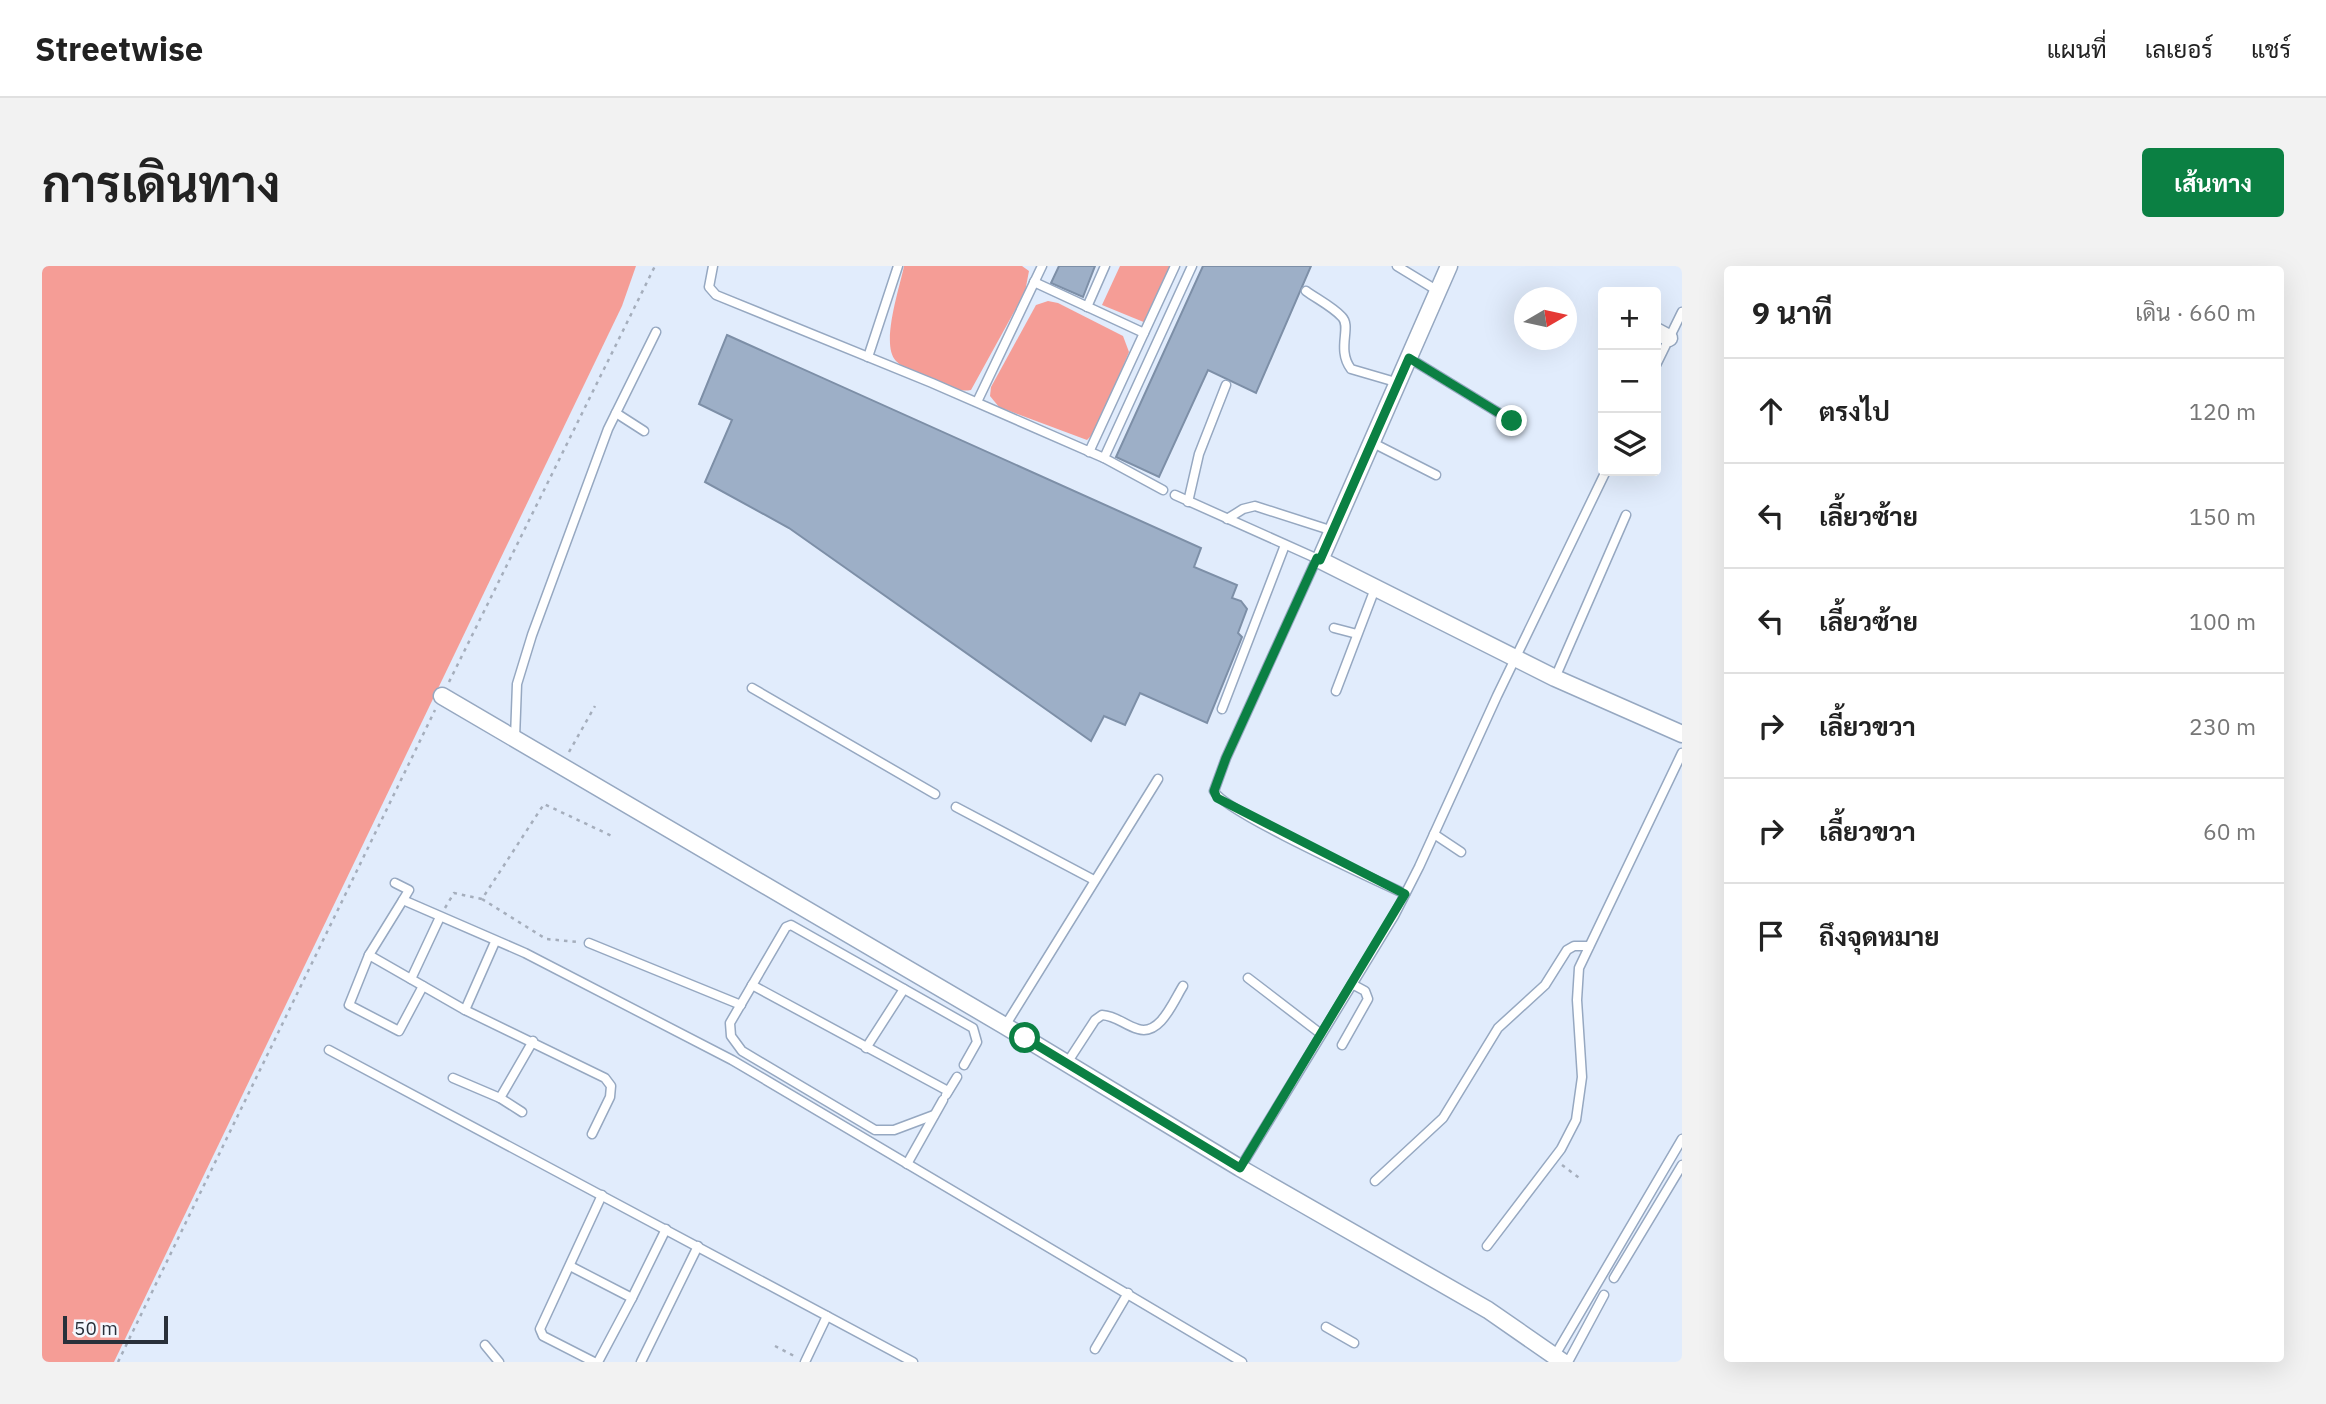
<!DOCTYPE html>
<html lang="th">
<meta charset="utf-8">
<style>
:root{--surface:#fff;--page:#f2f2f2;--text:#222;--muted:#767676;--line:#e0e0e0;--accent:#0b8043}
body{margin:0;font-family:"IBM Plex Sans",Sarabun,sans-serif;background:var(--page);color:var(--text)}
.controls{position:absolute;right:21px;top:21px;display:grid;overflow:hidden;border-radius:7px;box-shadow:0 7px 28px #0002}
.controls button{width:63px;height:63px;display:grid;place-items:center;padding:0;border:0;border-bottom:2px solid var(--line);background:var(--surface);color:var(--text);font:35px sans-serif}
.compass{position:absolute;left:1472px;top:21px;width:63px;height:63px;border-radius:50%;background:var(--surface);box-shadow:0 7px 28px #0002;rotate:81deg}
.scale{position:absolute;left:21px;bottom:18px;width:105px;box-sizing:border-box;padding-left:7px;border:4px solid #29303a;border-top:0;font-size:19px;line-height:24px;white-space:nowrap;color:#29303a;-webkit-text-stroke:5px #f5f8fe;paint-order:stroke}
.stop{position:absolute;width:21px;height:21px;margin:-16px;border:5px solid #0b8043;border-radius:50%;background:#fff}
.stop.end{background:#0b8043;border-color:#fff;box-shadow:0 2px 7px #0008}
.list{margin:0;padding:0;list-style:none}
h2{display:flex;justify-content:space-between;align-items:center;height:91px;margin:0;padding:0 28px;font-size:30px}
h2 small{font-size:23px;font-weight:400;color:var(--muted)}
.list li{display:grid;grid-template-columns:46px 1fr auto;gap:21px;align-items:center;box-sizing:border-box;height:105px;padding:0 28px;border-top:2px solid var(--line)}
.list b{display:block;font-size:26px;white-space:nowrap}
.list em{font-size:23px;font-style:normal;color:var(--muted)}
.icon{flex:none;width:38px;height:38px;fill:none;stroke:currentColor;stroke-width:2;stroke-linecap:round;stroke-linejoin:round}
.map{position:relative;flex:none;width:1640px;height:1096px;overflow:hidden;border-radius:7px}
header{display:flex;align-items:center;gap:42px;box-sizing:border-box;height:98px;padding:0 35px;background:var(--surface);border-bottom:2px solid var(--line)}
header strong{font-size:33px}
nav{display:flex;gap:38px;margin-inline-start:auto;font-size:24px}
.intro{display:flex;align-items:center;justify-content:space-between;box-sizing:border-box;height:168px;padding:0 42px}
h1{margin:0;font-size:49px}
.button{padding:18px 32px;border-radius:7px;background:var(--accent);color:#fff;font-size:24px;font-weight:700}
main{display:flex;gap:42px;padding:0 42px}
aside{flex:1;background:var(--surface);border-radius:7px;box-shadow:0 7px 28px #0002}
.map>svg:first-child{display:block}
</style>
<header>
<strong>Streetwise</strong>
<nav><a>แผนที่</a><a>เลเยอร์</a><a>แชร์</a></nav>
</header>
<div class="intro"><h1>การเดินทาง</h1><a class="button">เส้นทาง</a></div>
<main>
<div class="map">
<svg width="1640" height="1096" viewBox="0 0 1640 1096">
<rect width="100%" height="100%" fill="#e1ecfc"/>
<!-- water -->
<g fill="#f59d96">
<path d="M0,0H594L580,40L72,1096H0Z"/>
<path d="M862,0H980L987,5L983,26L929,124C915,127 900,118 888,112C878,108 861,103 854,95C838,79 858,21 862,0Z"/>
<path d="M1078,0H1131L1104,57L1060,39Z"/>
<path d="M1006,35L1016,37L1081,70L1087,86L1055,164L1045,174L957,141L948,130L949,121L994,39Z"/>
</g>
<!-- building -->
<g fill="#9dafc7" stroke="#7d8fa7" stroke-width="2">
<path d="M1017,0H1053L1041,31L1009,17Z"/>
<path d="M1161,0H1269L1214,127L1166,104L1117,211L1074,191Z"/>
<path d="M685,69L1159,282L1152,301L1195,319L1190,332L1199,335L1205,343L1196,367L1200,371L1165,457L1098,427L1083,459L1062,450L1049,475L747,262L663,216L690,154L657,138Z"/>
</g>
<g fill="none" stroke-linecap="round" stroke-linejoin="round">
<!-- service casing -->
<g stroke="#96a8c1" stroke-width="11">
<g id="service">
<path d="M671,0L667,21L674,29L890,117L1062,192"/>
<path d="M1355,0L1396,25"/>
<path d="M992,16L1102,67"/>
<path d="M1264,25C1275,33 1291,41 1300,51C1310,61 1294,83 1309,103L1357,117"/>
<path d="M1045,41L1063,0"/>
<path d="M826,91L856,0"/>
<path d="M1367,92L1470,155"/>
<path d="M1614,99L1640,46"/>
<path d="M935,136L1000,0"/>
<path d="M574,147L602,165"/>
<path d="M1331,177L1394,209"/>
<path d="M1047,186L1133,0"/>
<path d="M1121,224L1062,192L1150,0"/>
<path d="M1133,229L1278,294"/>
<path d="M1146,236L1157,188L1184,119"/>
<path d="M1185,253L1201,243L1213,240L1291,265"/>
<path d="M1275,292L1184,492L1172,525C1181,545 1334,614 1363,628"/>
<path d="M1292,362L1315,368"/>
<path d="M1513,412L1584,249"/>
<path d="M710,422L893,528"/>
<path d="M1294,425L1334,320"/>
<path d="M1180,443L1243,279"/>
<path d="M473,472L475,418L490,369L566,163L614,66"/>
<path d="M914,541L1052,614"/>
<path d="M1392,568L1419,586"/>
<path d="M353,617L367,624L361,634L483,687L690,794L1200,1096"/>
<path d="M361,634L327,689L307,739L357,765L381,720"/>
<path d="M547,677L699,739"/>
<path d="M327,689L423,744L563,812L569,820L568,831L550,868"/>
<path d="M1206,712L1279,768"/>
<path d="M369,713L398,651"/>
<path d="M710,719L906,825"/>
<path d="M423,744L453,676"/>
<path d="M963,760L1116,513"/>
<path d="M1300,779L1326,733L1323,725L1310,718"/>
<path d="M824,782L862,723"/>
<path d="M287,784L871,1096"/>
<path d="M1025,797L1053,754L1060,749C1075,750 1082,759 1096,763C1118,770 1131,736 1141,720"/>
<path d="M411,812L458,832L491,775"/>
<path d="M904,829L915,811"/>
<path d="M458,832L480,846"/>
<path d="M892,849L852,864H833L700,785L689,770L688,757L744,661L749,659L931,762L935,776L922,799"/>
<path d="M865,898L901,834"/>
<path d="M1198,902L1352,650L1377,601L1455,430L1564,205"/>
<path d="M1333,915L1401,852L1456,762L1503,719L1525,684L1532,680H1547"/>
<path d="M1445,980L1519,883L1534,854L1540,811L1535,734L1537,702L1640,487"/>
<path d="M528,1000L590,1032L556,1096"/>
<path d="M1572,1012L1640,899"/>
<path d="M590,1032L624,963"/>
<path d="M1284,1061L1312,1077"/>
<path d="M443,1079L457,1096"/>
<path d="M1053,1083L1086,1027"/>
<path d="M1512,1091L1640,873"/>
<path d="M552,1096L501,1070L498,1063L560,929"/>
<path d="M599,1096L656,980"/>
<path d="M763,1096L785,1050"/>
<path d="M1526,1096L1562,1029"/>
</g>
</g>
<!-- minor casing -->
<g stroke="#96a8c1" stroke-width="19">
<g id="minor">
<path d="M1407,0L1278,294L1513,412L1640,468"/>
<path d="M1614,65L1627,72"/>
<path d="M400,430L963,760L1198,902L1446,1044L1521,1096"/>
</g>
</g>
<!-- path -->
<g stroke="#a5aebc" stroke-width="2.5" stroke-dasharray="3.5 5" stroke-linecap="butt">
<path d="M407,416L613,0"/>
<path d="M527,486L553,440"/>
<path d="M440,633L504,673L537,676"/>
<path d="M403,642L412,627L440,633L502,538L570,570"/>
<path d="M1520,899L1540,914"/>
<path d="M733,1080L754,1091"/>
<path d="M76,1096L393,444"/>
</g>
<!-- service -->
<use href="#service" stroke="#fff" stroke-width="8"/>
<!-- minor -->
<use href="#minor" stroke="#fff" stroke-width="16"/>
</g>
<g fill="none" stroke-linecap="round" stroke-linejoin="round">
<!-- route -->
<path stroke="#0b8043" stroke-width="9" d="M983,772L1198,902L1363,628L1175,532L1172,525L1184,492L1275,292L1278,294L1367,92L1470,155"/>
</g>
</svg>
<div class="controls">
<button>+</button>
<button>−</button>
<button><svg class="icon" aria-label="layers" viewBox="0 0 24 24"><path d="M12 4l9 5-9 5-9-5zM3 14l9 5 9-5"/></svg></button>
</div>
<svg class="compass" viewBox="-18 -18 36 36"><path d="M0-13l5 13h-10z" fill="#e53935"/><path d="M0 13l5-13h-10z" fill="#767676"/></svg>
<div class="scale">50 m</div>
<div class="stop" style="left:983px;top:772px"></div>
<div class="stop end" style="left:1470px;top:155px"></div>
</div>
<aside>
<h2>9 นาที<small>เดิน · 660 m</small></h2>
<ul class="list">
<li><svg class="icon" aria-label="ahead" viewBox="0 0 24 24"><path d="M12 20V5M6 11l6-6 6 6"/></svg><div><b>ตรงไป</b></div><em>120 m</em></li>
<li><svg class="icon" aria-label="left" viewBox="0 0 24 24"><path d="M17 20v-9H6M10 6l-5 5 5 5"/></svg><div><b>เลี้ยวซ้าย</b></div><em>150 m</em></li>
<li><svg class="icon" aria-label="left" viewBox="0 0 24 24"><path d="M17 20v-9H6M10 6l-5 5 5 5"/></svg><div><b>เลี้ยวซ้าย</b></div><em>100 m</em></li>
<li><svg class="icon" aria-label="right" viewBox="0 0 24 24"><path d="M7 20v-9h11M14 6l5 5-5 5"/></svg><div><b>เลี้ยวขวา</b></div><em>230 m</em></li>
<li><svg class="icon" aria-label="right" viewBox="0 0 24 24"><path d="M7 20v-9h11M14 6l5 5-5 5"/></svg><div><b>เลี้ยวขวา</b></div><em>60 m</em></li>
<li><svg class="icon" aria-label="arrive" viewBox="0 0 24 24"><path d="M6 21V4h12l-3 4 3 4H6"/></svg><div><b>ถึงจุดหมาย</b></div></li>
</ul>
</aside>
</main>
